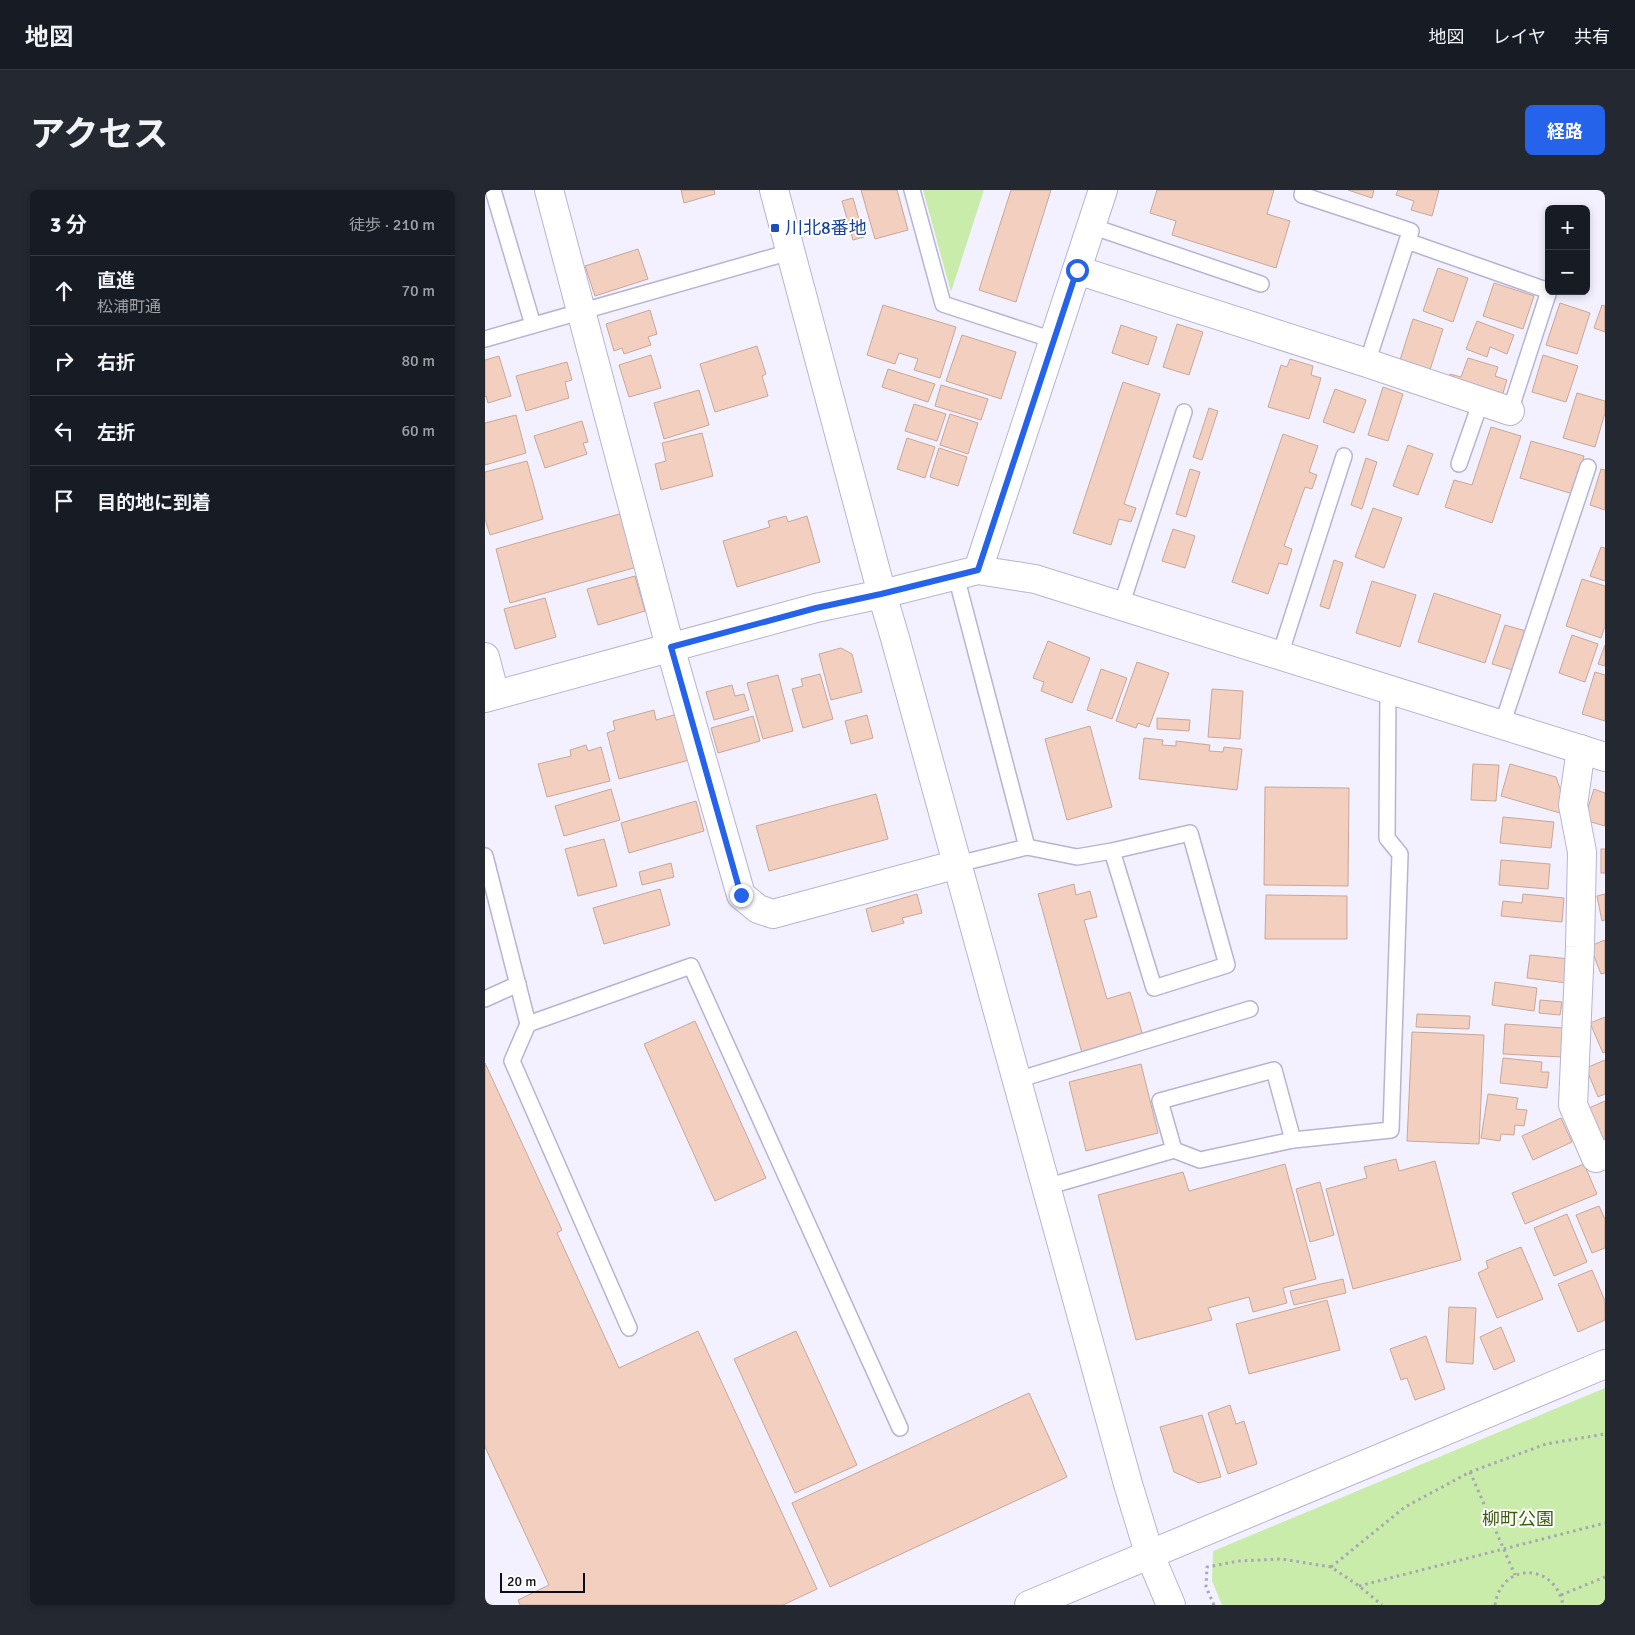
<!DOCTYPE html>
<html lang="ja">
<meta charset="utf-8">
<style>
:root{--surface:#171b24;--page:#242831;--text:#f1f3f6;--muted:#9ea1a6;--line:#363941;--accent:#2563eb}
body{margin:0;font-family:Signika,"Noto Sans JP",sans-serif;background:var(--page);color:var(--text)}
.controls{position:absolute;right:15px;top:15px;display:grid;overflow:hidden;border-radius:8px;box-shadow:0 2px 8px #0003}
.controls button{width:45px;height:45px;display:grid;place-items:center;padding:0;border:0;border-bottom:1px solid var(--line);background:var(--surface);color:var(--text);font:25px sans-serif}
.scale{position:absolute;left:15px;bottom:12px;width:85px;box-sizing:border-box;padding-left:5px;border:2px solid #0e0d17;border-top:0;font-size:14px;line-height:18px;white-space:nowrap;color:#0e0d17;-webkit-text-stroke:4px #fff;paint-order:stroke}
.stop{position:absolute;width:15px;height:15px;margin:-11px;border:4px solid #2563eb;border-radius:50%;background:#fff}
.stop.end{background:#2563eb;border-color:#fff;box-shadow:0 1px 5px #0008}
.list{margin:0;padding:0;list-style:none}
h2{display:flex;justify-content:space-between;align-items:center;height:65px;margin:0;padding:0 20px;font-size:21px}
h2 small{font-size:16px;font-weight:400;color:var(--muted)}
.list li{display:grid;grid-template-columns:32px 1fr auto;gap:15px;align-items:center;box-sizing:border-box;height:70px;padding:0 20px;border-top:1px solid var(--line)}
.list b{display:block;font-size:19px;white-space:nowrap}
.list p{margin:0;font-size:16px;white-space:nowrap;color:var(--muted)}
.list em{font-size:16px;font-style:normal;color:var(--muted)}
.icon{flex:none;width:28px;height:28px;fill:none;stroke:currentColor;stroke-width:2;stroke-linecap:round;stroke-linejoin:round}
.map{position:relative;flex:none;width:1120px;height:1415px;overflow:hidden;border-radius:8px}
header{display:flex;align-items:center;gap:30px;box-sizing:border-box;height:70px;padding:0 25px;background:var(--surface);border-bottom:1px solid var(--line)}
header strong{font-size:24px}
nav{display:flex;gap:28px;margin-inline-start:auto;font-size:18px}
.intro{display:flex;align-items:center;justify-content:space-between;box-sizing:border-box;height:120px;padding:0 30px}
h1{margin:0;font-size:35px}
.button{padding:12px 22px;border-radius:8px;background:var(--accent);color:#fff;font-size:18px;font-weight:700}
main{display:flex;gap:30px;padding:0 30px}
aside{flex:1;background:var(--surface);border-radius:8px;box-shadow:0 2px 8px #0003}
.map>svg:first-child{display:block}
</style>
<header>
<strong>地図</strong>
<nav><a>地図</a><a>レイヤ</a><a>共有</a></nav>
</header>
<div class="intro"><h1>アクセス</h1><a class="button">経路</a></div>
<main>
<aside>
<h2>3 分<small>徒歩 · 210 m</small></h2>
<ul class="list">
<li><svg class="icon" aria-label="ahead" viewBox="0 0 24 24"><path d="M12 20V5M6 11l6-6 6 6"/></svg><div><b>直進</b><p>松浦町通</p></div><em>70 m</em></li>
<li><svg class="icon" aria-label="right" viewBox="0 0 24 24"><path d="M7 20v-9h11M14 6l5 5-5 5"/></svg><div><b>右折</b></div><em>80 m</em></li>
<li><svg class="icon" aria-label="left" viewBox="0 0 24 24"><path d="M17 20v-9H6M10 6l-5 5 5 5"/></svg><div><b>左折</b></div><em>60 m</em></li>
<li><svg class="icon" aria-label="arrive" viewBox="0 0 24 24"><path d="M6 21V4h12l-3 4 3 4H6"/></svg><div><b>目的地に到着</b></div></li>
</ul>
</aside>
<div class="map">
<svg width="1120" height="1415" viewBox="0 0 1120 1415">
<rect width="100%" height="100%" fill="#f3f1ff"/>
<!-- green -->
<g fill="#c9ecab">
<path d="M438,0H499L466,102Z"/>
<path d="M1120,1198V1415H737L727,1391L728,1361Z"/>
</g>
<!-- building -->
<g fill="#f2cfbf" stroke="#c8a797">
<path d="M196,0H229L230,4L199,13Z"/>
<path d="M376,0H412L423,40L390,49Z"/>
<path d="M526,0H566L531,112L494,100Z"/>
<path d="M672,0H789L782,24L805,31L791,78L687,45L691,31L665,23Z"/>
<path d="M863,0H889L887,8Z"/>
<path d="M913,0H954L947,26L926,20L929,11L911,5Z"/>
<path d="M368,8L379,47L368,50L357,11Z"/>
<path d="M153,59L163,89L110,106L100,76Z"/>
<path d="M953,78L983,88L968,132L938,121Z"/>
<path d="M1009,93L1049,106L1038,139L998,126Z"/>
<path d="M1075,113L1105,123L1092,164L1061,155Z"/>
<path d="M398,115L471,137L455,188L429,180L433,169L414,163L410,174L382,165Z"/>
<path d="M1117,115L1120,116V142L1109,138Z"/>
<path d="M165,120L172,144L163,147L166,155L139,164L137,158L129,161L121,134Z"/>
<path d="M928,129L958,139L945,180L915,170Z"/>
<path d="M992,131L1029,145L1022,164L1005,157L1002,167L981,159Z"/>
<path d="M692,134L718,142L704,185L678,177Z"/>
<path d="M636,135L672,147L663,175L627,163Z"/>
<path d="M477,145L531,162L516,209L461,191Z"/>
<path d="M272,156L281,184L277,186L283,206L230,222L215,174Z"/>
<path d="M166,165L176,198L144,207L134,175Z"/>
<path d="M1058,165L1093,176L1081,212L1047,202Z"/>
<path d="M14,166L26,206L3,213L1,206L0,207V170Z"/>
<path d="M983,168L1013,177L1010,186L1022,190L1015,213L961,195L965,184L976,187Z"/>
<path d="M805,169L828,176L826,185L836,188L824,229L783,217L796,175L802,177Z"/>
<path d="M82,172L87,190L80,192L84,208L41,221L31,186Z"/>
<path d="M403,179L450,194L443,212L397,197Z"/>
<path d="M638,192L675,204L639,314L651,318L646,332L634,329L626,355L588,343Z"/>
<path d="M456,195L503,209L496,230L450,216Z"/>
<path d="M898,197L918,204L903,251L883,245Z"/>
<path d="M850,199L881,210L869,243L838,232Z"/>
<path d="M214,200L224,235L179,249L169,213Z"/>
<path d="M1092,203L1120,211V223L1110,257L1078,248Z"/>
<path d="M429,214L461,224L452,251L420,241Z"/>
<path d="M724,218L733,221L717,270L708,267Z"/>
<path d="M465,224L493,233L483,264L455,255Z"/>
<path d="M31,225L41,263L0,275V233Z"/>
<path d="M97,231L103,252L98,253L102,264L60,278L49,246Z"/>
<path d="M1006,237L1036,246L1007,333L960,317L969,290L987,295Z"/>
<path d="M217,243L228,286L176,300L170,274L181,271L177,253Z"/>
<path d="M798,244L833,256L824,282L832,285L827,299L820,297L799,356L807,359L802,375L794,373L783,404L747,392Z"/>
<path d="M422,248L450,257L440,288L412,279Z"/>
<path d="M1046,251L1099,266L1088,304L1035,288Z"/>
<path d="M923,255L948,264L933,305L908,296Z"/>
<path d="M454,258L482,267L473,296L445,287Z"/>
<path d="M881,268L892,272L877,319L866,315Z"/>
<path d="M42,271L58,329L5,345L0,329V282Z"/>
<path d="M705,279L715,282L701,327L691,324Z"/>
<path d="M1116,279L1120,280V320L1105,315Z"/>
<path d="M888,318L917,328L899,378L870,367Z"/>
<path d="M138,323L152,377L25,413L11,359Z"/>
<path d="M301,326L303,332L322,326L335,372L252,397L238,351L285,337L283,331Z"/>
<path d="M688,339L710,346L700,378L677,371Z"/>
<path d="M1116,357L1120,358V391L1105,386Z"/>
<path d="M849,370L858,373L844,419L835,416Z"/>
<path d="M150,386L160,421L113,435L102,399Z"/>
<path d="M1097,389L1120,396V436L1116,448L1081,436Z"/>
<path d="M887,391L931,405L915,457L871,443Z"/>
<path d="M949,403L1016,425L1000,473L933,452Z"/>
<path d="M60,408L71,447L30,459L19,419Z"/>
<path d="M1020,435L1041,441L1028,480L1007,474Z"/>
<path d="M1087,445L1113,454L1100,492L1074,483Z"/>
<path d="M563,451L605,468L587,513L556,501L559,492L548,488Z"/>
<path d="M1120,455V476L1113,474Z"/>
<path d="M356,458L367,464L377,502L346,510L334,464Z"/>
<path d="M652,472L684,483L664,537L653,533L651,538L631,531Z"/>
<path d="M616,479L642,488L627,529L602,520Z"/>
<path d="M1110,482L1120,485V531L1097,524Z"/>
<path d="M335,484L348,529L318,538L307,499L318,496L316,489Z"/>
<path d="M293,485L308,541L278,549L262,493Z"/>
<path d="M247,495L250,506L259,504L264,520L229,530L221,502Z"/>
<path d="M727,499L758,501L755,549L723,547Z"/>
<path d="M169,520L171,530L196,523L208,569L134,589L122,543L130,540L128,531Z"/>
<path d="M382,525L388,548L366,554L360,531Z"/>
<path d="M268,526L275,551L233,563L226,538Z"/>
<path d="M672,528L705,530L704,541L672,539Z"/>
<path d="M605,536L627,617L582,630L560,549Z"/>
<path d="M659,548L678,550L677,555L691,556V551L725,555L724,561L738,562L739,557L757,559L752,600L654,589Z"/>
<path d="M101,555L103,561L116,557L125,591L62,607L53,574L86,566L85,560Z"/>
<path d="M988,574L1014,575L1011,611L986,610Z"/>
<path d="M1025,574L1071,587L1079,610L1075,623L1016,606Z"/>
<path d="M780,597L864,598L863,696L779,695Z"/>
<path d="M126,599L135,630L79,646L70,616Z"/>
<path d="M1109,599L1120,603V636L1099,630Z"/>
<path d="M391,604L403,649L284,681L271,636Z"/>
<path d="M211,611L219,641L144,663L136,633Z"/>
<path d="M1018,627L1069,632L1066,658L1015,653Z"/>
<path d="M119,649L132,696L93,706L80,659Z"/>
<rect x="1116" y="659" width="4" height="24"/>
<path d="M1016,670L1065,674L1063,699L1014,695Z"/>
<path d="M186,673L189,687L157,695L154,682Z"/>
<path d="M589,694L591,705L605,701L612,727L599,730L622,809L645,802L658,846L597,863L553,704Z"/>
<path d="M175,699L185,735L119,754L108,718Z"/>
<path d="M432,704L437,723L417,728L419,733L387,742L381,719Z"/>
<path d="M1038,704L1079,708L1077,732L1016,726L1018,711L1037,713Z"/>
<path d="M1120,704V730L1117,731L1112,706Z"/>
<path d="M781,705L862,706V749H780Z"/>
<path d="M1120,750V783L1116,784L1105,756Z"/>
<path d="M1045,765L1085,769L1082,793L1042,788Z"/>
<path d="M1010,792L1052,798L1049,821L1007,815Z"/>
<path d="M1055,810L1077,812L1075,825L1054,823Z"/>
<path d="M932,824L985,826L984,839L931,837Z"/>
<path d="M1120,827V862L1118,863L1105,833Z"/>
<path d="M210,831L281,988L230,1011L159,854Z"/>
<path d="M1020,834L1079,838L1078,867L1018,864Z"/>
<path d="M927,842L999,845L994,954L922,951Z"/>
<path d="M1018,868L1057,872L1056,882H1064L1062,898L1015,893Z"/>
<path d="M1120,870V904L1113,907L1101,878Z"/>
<path d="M0,873L77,1040L72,1043L134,1178L213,1141L332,1399L298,1415H35L33,1410L64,1395L0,1257Z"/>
<path d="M656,874L673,943L601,961L584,892Z"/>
<path d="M1003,904L1033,908L1031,919L1042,920L1039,936L1030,935L1029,945L1016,944L1015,951L996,948Z"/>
<path d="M1120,911V949L1118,950L1104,918Z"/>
<path d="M1076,928L1087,952L1048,970L1037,946Z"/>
<path d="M911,969L914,981L950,971L976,1070L868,1099L841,999L882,988L879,977Z"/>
<path d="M800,974L831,1089L798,1098L802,1113L768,1122L764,1107L723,1118L727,1130L651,1150L613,1005L698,982L704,1001Z"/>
<path d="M1099,974L1112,1004L1040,1034L1027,1003Z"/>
<path d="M835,992L849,1045L825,1052L811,999Z"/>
<path d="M1114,1016L1120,1029V1058L1107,1063L1091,1025Z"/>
<path d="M1082,1024L1102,1072L1069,1086L1049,1038Z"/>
<path d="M1036,1057L1058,1109L1012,1128L993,1083L1003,1078L1001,1071Z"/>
<path d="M1107,1080L1120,1111V1130L1093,1142L1073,1094Z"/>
<path d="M858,1089L861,1103L809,1115L805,1101Z"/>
<path d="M842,1110L855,1160L764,1184L751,1134Z"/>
<path d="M964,1117L991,1118L988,1174L961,1172Z"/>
<path d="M1016,1137L1030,1171L1009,1180L995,1147Z"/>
<path d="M311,1141L372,1275L310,1303L249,1169Z"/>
<path d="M941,1146L960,1199L930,1210L922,1188L916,1190L905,1159Z"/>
<path d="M544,1203L582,1287L345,1397L307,1313Z"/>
<path d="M745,1215L751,1234L759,1231L772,1274L743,1284L723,1223Z"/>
<path d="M717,1225L736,1287L714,1293L689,1282L675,1237Z"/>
</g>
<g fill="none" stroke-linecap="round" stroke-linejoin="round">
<!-- lane casing -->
<g stroke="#b7b3d3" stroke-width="18">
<g id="lane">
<path d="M8,0L48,135"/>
<path d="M427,0L458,114L568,150"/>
<path d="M818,0L817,5L926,41L922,51"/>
<path d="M606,36L776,94"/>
<path d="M0,149L305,62"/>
<path d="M882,173L922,51L1064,101L1025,221"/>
<path d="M974,274L996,211"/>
<path d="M471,386L542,657L473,674"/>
<path d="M636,416L699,222"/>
<path d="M795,465L859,266"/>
<path d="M1017,535L1103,277"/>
<path d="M542,657L592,667L627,661L669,798L742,775L705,643L627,661"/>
<path d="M0,666L43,834"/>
<path d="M0,809L33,794"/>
<path d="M532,890L765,819"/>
<path d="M689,960L715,970L808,950"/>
<path d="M561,997L689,960L675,911L789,880L808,950L906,940L915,664L902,648L903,499"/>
<path d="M144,1138L27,871L43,834L206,776L415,1238"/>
</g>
</g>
<!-- street casing -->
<g stroke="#b7b3d3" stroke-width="30">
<g id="street">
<path d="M64,0L185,457L256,705L273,719L288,724L473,674"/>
<path d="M592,80L882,173L1025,221"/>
<path d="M493,380L618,0"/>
<path d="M0,467L10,505"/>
<path d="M0,508L331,418L397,404L493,380L550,389L1120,567"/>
<path d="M1096,559L1088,615L1097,662L1095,757L1088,915L1111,968L1120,964"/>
</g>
</g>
<!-- secondary casing -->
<g stroke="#b7b3d3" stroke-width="30">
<g id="secondary">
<path d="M289,0L397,404L410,448L643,1294L664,1363L686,1415"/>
<path d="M544,1415L1120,1174"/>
</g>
</g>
<!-- path -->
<g stroke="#a7a6b2" stroke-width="3" stroke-dasharray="2.5 4" stroke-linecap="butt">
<path d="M985,1282L1030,1385"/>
<path d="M846,1377L920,1317L985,1282L1061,1254L1120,1244"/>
<path d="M874,1396L1120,1333"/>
<path d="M1076,1405L1120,1387"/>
<path d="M729,1415L721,1397L722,1377L754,1371L797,1369L846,1377L874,1396L897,1415"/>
<path d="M1010,1415C1016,1372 1070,1372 1078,1415"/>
</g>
<!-- lane -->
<use href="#lane" stroke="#fff" stroke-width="15"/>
<!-- street -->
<use href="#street" stroke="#fff" stroke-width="28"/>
<!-- secondary -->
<use href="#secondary" stroke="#fff" stroke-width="28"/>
</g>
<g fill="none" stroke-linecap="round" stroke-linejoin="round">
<!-- route -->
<path stroke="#2563eb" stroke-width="6" d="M256,705L186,457L331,418L396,404L493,380L592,80"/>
</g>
<!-- markers -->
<rect fill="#1a4fb4" stroke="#fff" stroke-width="2" x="285" y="33" width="10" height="10" rx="2.5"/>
<g text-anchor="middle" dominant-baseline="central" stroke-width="4" stroke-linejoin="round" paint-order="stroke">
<!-- transit labels -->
<g font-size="18" fill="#164399" stroke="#fff" text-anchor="start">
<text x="300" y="38">川北8番地</text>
</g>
<!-- park labels -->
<g font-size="18" fill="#3b5e0c" stroke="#fff">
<text x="1033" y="1329">柳町公園</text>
</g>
</g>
</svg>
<div class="controls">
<button>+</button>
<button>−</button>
</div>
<div class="scale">20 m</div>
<div class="stop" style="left:592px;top:80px"></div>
<div class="stop end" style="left:256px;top:705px"></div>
</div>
</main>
